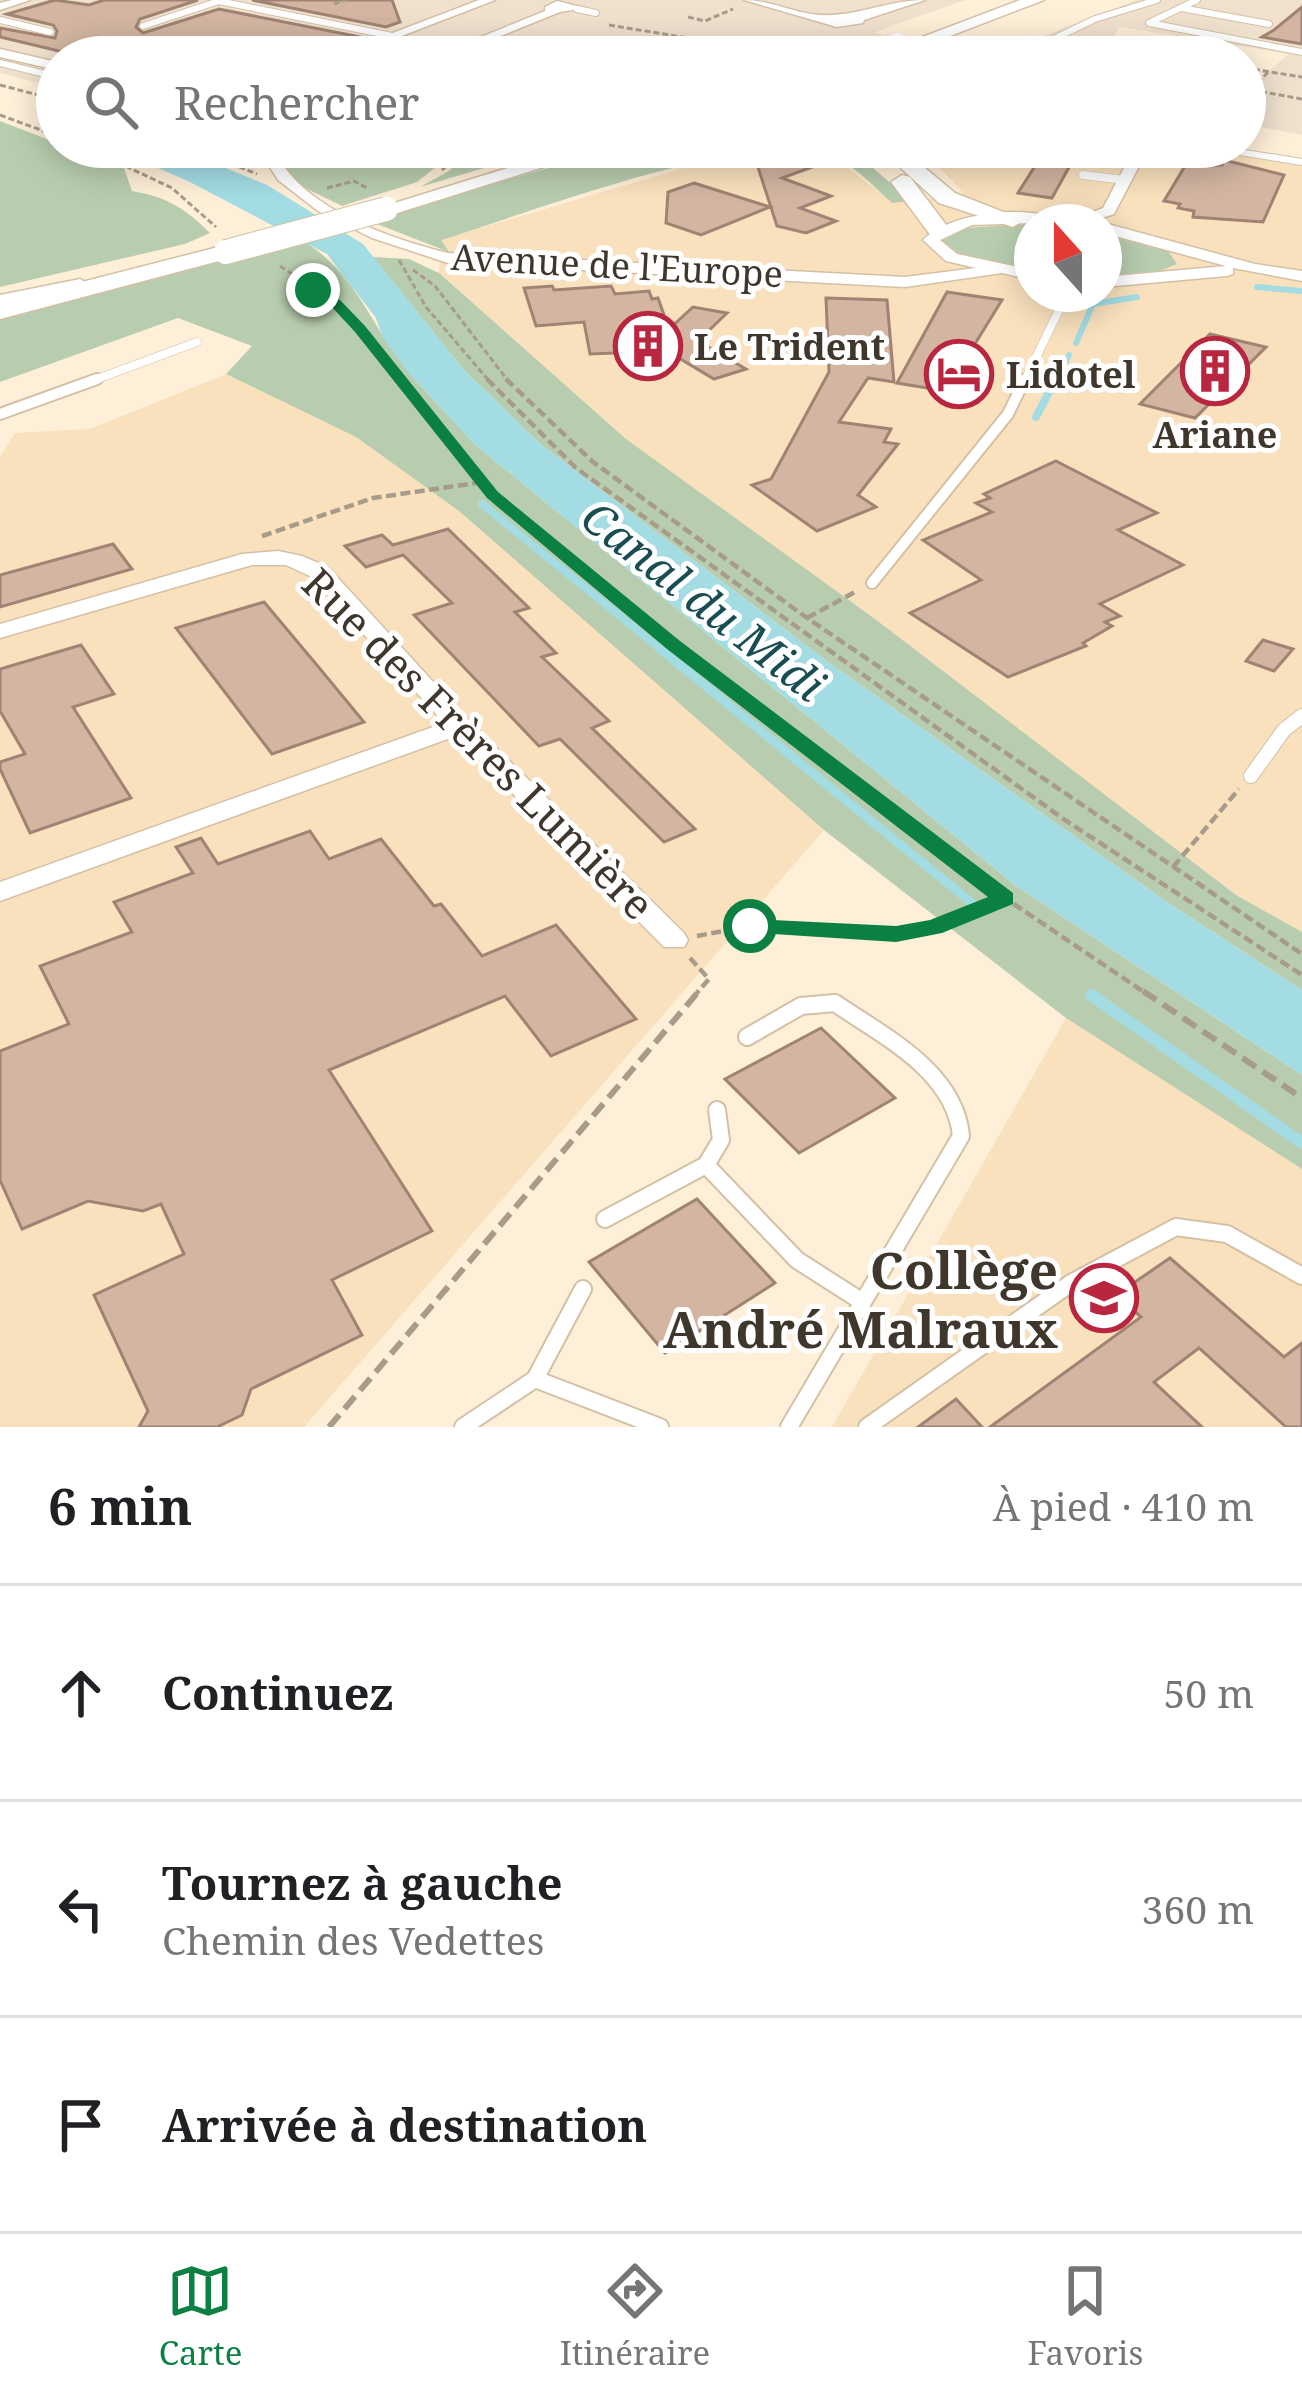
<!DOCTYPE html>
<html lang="fr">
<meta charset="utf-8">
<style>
:root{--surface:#fff;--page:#f2f2f2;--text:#202124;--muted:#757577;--line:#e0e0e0;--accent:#0b8043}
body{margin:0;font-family:"Noto Serif",serif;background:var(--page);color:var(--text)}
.compass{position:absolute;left:1014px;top:204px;width:108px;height:108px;border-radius:50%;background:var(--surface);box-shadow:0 6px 30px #0003;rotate:339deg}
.stop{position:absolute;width:36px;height:36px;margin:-27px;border:9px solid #0b8043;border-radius:50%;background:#fff}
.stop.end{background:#0b8043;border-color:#fff;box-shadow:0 3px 12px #0008}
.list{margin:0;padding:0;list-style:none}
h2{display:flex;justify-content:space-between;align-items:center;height:156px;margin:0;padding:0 48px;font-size:51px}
h2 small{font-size:39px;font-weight:400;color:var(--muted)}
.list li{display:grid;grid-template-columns:78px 1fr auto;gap:36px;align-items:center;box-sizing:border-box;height:216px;padding:0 48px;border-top:3px solid var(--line)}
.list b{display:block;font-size:45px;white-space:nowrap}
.list p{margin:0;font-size:39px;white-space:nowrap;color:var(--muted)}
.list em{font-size:39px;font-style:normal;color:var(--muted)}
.icon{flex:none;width:66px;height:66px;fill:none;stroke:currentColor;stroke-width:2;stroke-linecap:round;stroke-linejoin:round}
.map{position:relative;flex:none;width:1302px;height:1427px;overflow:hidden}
.search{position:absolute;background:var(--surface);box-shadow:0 6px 30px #0003;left:36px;right:36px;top:36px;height:132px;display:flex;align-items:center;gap:30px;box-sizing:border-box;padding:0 42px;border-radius:66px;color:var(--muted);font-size:45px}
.sheet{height:804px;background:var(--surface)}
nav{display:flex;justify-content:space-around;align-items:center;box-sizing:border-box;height:168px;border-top:3px solid var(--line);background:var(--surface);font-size:33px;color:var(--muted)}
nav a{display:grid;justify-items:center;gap:6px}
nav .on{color:var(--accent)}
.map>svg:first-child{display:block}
</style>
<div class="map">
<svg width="1302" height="1427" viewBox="0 0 1302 1427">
<rect width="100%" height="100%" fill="#feefd8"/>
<!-- built -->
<g fill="#f9e1bd" fill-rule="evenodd">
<path d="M921,147H1180L1302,166V932L1236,895L626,439L439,273L440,240L731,154L787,149L838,160L893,203L963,193ZM1032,222H1104V294H1032Z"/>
<path d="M226,374L356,437L459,511L824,830L304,1427H0V457L15,433L90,429Z"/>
<path d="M1066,1018L1302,1169V1427H832Z"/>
</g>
<!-- industrial -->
<g fill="#f0e1cf">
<path d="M0,0H965L875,32L935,57H910L857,39L795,57H500L501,52L441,39L398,57H57V88L0,73Z"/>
<path d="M1136,0H1302V135L1245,124V98L1255,90L1249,88L1289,54L1120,27L1097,57H989Z"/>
</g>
<!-- green -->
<g fill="#b8cdaf">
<path d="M0,121L57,143V147L81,150L124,168L132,191C167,197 185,208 210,233L185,244L0,287Z"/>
<path d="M286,147H461L417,182L342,206C317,192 278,184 286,147Z"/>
<path d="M473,147H554L420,187L449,171Z"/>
<path d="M625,147H849L911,201L892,203C875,188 856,166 834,158C747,126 534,212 441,240L449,252L364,219Z"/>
<path d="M1032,224V271L964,257L942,241L965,228Z"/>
<path d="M1104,232L1166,248L1177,264L1150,275L1104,277Z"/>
<path d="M298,238C354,269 367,319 404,366C425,393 451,417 473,443L1016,886L1302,1075V1169L1066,1018L824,830L459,511L356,437L226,374L252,346L178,318L0,382V318Z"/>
<path d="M373,257L409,259L439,273L626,439L875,619L1236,895L1302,932V990L1167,902L828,662L539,443L463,369Z"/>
</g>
<!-- water -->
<path fill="#a3dce3" d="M110,147H174L267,185L363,244L463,369L539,443L828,662L1167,902L1302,990V1075L1016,886L473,443L407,371L383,338L376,318L327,254L190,182Z"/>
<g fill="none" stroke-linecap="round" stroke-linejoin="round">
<!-- stream-far3 -->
<g stroke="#a3dce3" stroke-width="6">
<path d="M1257,287L1302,291"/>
<path d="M1076,343L1093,304L1137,297"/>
<path d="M1055,382L1069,355"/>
</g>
<!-- stream-far2 -->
<g stroke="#a3dce3" stroke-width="8">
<path d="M1036,417L1056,379"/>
<path d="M482,504L663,651"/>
</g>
<!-- stream-far1 -->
<path stroke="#a3dce3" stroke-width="9" d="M659,648L972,903"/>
<!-- stream -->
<path stroke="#a3dce3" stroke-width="12" d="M1091,995L1302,1143"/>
</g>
<!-- building -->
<g fill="#d3b5a2" stroke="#a08372" stroke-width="3">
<path d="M55,0L89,5L104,0H198L140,19L136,27L143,33L219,9L360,37L312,55L235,38L180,57L114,52L84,57L0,37V28L55,38L57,31L53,25L7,14Z"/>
<path d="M252,0H392L400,22L386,27Z"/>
<path d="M1302,7V44L1262,37L1274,30Z"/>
<path d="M1047,147L1079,149L1052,198L1018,193Z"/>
<path d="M784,150L823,163L782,178L831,196L800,208L836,221L806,233L777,226L756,161Z"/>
<path d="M1224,160L1284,175L1263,222L1193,217L1194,211L1178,208L1180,204L1164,201L1185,166L1222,165Z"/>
<path d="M694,183L770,207L701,235L666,223L668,192Z"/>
<path d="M552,286L554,290L611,286L615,294L649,291L652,299L658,298L669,329L693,307L727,313L698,341L746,369L714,379L667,351L590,354L584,322L536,326L524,288Z"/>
<path d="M947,292L1002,300L946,391L897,383Z"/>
<path d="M826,298L887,300L894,382L868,378L839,422L891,429L884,442L898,444L858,495L876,507L817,531L752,485L771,479L829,372Z"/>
<path d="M1210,334L1266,347L1195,418L1140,404Z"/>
<path d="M1056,461L1157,513L1118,530L1183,565L1100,604L1120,616L1105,622L1112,626L1083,643L1086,646L1008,677L910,613L981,580L923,540L992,512L976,503L990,498L984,494Z"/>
<path d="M448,529L529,608L515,612L556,653L542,657L609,721L592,728L695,829L664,842L560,739L539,746L414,615L452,603L403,555L366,567L345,546L382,535L393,545Z"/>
<path d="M113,544L132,569L0,607V575Z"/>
<path d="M264,602L316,664L364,722L272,754L176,628Z"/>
<path d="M1263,640L1293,649L1274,671L1246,661Z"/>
<path d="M81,645L114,694L73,707L131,798L30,833L0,769V762L25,754L0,711V669Z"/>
<path d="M310,831L329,859L381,839L434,906L441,904L482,956L556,925L636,1019L551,1056L505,996L329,1070L432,1231L332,1280L362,1335L251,1389L242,1415L217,1427H139L148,1411L94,1295L184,1254L161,1204L143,1211L88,1201L22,1229L0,1180V1051L69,1024L40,966L132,932L114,902L193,873L176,847L201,838L218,864Z"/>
<path d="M821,1028L895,1098L799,1153L725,1079Z"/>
<path d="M697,1199L775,1283L665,1353L589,1262Z"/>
<path d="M1170,1258L1284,1357L1302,1343V1427H1286L1199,1348L1154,1382L1202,1427H990L1141,1317L1116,1295Z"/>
<path d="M956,1399L982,1427H918Z"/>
</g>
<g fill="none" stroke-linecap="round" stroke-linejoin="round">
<!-- service-far4 casing -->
<g stroke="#d4c1a5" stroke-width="8">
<g id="service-far4">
<path d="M1197,0L1149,23L1302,52"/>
<path d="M1181,8L1269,24"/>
<path d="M577,9L596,13"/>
<path d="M0,20L50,32"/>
<path d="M143,26L219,1L392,36"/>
<path d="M1016,57L1095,19L1157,0"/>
<path d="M0,63L57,77"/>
<path d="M1208,147L1302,162"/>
</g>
</g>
<!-- service-far3 casing -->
<g stroke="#d4c1a5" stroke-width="9">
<g id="service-far3">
<path d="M1083,175L1125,180"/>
<path d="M89,382L197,342"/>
<path d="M1024,382L1063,302"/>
</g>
</g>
<!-- service-far2 casing -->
<g stroke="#d4c1a5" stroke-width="14">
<g id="service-far2">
<path d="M0,414L97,379"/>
<path d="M872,583L1008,414L1025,379"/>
</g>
</g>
<!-- service-far1 casing -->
<g stroke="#d4c1a5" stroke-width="16">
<path id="service-far1" d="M1251,776L1284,730L1302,716"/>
</g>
<!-- service casing -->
<g stroke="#d4c1a5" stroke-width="20">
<g id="service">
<path d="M747,1037L801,1006L835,1003C883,1036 955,1071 961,1136L789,1427"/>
<path d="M706,1165L797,1260L861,1301"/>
<path d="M605,1219L706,1165L721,1140L717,1110"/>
<path d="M535,1379L660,1427"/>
<path d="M463,1427L535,1379L583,1289"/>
<path d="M867,1427L1071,1283L1176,1227L1227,1234L1302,1276"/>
</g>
</g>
<!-- minor casing -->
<g stroke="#d4c1a5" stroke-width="3">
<g id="minor">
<path d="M12,0H30L0,10V3Z"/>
<path d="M214,0H229L219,4Z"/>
<path d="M479,0H495L347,57H330Z"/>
<path d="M744,0C771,0 795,14 821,15C856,17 888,0 925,0L864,20L863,23L837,27Z"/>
<path d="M557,1L585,8L560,12L449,57H432L545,11V7Z"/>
<path d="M0,49L57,62V70L0,57Z"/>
<path d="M269,147H283L280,161C313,212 392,239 448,253L905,277L976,268L946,261L923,240C950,212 1030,203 1063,222L972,225L940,240L957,254L1032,270V280L1002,273L905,287L448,263L372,238L318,211L278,180L266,161Z"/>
<path d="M1135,147H1149L1114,214L1090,222H1067L1103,208Z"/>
<path d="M1104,223L1255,264L1302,271V281L1233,268V274L1227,276L1104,287V277L1226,266L1104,233Z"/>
<path d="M80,279L88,284L86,287L0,305V295Z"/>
<path d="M1048,294H1081L1063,307Z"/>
<path d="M278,551L302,556L328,567L469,721L684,933L688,940L684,947H664L456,736L0,901V882L444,723L312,577L286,565H252L0,638V624L242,554Z"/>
</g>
</g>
<!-- primary casing -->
<g stroke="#d4c1a5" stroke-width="3">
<g id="primary">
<path d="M1020,0H1044L911,51L896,47Z"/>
<path d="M886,42L895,47C883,59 865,57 849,57Z"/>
<path d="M575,147H607L394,214H378L375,209Z"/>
<path d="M878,147H900L955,193L1024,220L1013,227L939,203Z"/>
<path d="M902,175L910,177L947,226V236H931L891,182Z"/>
<path d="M226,245L238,252L234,257L0,319V303Z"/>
</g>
</g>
<!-- path-far2 -->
<g stroke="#a79c8a" stroke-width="3" stroke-dasharray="6 3" stroke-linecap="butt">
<path d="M334,4L346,0"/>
<path d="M688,17L705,21L733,9"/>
<path d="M609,25L724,44L824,39"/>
<path d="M817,57L835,52"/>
<path d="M1245,68L1302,77"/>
<path d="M0,85L57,100"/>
<path d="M1252,90L1302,99"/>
<path d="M1245,96L1268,72"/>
<path d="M0,115L57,136"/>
<path d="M85,147L172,188L216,227"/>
<path d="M189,147L257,174"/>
<path d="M212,147L252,167"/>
<path d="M442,170L466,147"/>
<path d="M327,188L354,181L367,188"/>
<path d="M399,260L426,307L490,382"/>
<path d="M280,266L336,303L400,382"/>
<path d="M413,270L435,286L509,382"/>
</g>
<!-- path-far1 -->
<g stroke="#a79c8a" stroke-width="4.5" stroke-dasharray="10 4.5" stroke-linecap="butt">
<path d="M398,379L493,495L674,645L1005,898L1147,994"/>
<path d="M487,379L576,468L1065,820L1302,975"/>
<path d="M506,379L593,462L807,618L1302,954"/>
<path d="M262,536L373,498L483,482"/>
<path d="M807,618L855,592"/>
<path d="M1173,867L1239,789"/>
<path d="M697,936L750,926L895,934L934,927L1003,899"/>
<path d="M690,958L709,979L696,994"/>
</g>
<!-- path -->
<g stroke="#a79c8a" stroke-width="6" stroke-dasharray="16 8" stroke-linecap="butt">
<path d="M1143,991L1302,1098"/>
<path d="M329,1427L699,991"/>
</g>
<!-- service-far4 -->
<use href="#service-far4" stroke="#fff" stroke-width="6"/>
<!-- service-far3 -->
<use href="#service-far3" stroke="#fff" stroke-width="8"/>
<!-- service-far2 -->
<use href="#service-far2" stroke="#fff" stroke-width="10"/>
<!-- service-far1 -->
<use href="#service-far1" stroke="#fff" stroke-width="14"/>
<!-- service -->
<use href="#service" stroke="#fff" stroke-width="16"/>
<!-- minor -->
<use href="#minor" fill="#fff" fill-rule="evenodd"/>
<!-- primary -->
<use href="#primary" fill="#fff" fill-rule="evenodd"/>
<!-- primary-bridge-far1 casing -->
<g stroke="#d4c1a5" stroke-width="21" stroke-linecap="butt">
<path id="primary-bridge-far1" d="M886,47L897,43"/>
</g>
<!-- primary-bridge casing -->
<g stroke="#d4c1a5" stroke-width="26" stroke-linecap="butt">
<path id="primary-bridge" d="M226,252L386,209"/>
</g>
<!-- primary-bridge-far1 -->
<use href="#primary-bridge-far1" stroke="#fff" stroke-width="20"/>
<!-- primary-bridge -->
<use href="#primary-bridge" stroke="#fff" stroke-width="24"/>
</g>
<!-- route -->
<path fill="#0b8043" d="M313,286L340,300L365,326L498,492L680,641L1013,893V904L942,933L896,942L742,932L739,926L750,919L896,926L930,920L988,897L667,649L487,498L355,332L331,306L308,293Z"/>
<!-- icons -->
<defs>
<g id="building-ring" transform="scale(3.45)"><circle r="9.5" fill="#fefefe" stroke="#b82640" stroke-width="1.5"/><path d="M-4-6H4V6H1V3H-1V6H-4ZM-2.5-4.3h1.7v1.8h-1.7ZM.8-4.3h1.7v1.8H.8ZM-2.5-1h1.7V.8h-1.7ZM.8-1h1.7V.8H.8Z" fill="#b82640"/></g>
<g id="hotel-ring" transform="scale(3.45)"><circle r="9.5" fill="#fefefe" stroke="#b82640" stroke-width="1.5"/><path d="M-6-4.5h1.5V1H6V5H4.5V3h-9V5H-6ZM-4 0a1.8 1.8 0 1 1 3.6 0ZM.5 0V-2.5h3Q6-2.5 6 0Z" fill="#b82640"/></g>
<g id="school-ring" transform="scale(3.45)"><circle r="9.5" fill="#fefefe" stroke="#b82640" stroke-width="1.5"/><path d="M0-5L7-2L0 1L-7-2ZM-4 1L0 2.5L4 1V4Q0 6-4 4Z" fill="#b82640"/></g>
</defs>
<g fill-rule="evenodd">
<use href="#building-ring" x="648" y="346"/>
<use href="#building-ring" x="1215" y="371"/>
<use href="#hotel-ring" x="959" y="374"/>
<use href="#school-ring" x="1104" y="1298"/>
</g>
<g text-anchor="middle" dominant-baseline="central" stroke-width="10" stroke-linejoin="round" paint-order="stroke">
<!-- far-street labels -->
<g font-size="36" fill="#3f372c" stroke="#fefefe">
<text transform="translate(617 265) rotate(3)">Avenue de l'Europe</text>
</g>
<!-- far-poi labels -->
<g font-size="36" font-weight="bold" fill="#3f372c" stroke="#fefefe" text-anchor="start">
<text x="694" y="346">Le Trident</text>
<text x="1006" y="374">Lidotel</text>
<text x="1215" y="434" text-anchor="middle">Ariane</text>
</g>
<!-- street labels -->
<g font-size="42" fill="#3f372c" stroke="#fefefe">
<text transform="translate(479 743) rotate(45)">Rue des Frères Lumière</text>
</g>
<!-- water labels -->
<g font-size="45" font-style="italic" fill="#1a4d52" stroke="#fefefe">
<text transform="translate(704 600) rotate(38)">Canal du Midi</text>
</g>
<!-- near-poi labels -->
<g font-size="51" font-weight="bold" fill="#3f372c" stroke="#fefefe" text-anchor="end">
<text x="1058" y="1269">Collège<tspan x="1058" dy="59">André Malraux</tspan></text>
</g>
</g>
</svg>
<svg class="compass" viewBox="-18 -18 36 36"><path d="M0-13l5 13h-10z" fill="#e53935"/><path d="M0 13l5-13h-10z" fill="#757577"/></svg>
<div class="stop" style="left:750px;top:926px"></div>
<div class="stop end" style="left:313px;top:290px"></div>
<div class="search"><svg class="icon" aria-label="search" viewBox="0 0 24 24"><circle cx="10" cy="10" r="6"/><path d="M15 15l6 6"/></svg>Rechercher</div>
</div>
<section class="sheet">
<h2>6 min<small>À pied · 410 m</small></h2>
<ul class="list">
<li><svg class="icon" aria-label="ahead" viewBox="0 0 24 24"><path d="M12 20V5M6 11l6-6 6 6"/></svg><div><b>Continuez</b></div><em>50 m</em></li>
<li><svg class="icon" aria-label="left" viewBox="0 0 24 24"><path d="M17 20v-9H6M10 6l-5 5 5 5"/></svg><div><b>Tournez à gauche</b><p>Chemin des Vedettes</p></div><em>360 m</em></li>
<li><svg class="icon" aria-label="arrive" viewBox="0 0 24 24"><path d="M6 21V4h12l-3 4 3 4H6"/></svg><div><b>Arrivée à destination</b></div></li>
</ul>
</section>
<nav>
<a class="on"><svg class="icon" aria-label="map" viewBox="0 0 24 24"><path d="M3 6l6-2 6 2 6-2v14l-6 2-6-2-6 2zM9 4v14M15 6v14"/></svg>Carte</a>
<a><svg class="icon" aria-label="directions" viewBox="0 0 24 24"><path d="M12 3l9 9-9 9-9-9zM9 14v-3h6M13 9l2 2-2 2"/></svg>Itinéraire</a>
<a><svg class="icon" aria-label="saved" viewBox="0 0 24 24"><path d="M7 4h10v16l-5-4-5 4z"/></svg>Favoris</a>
</nav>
